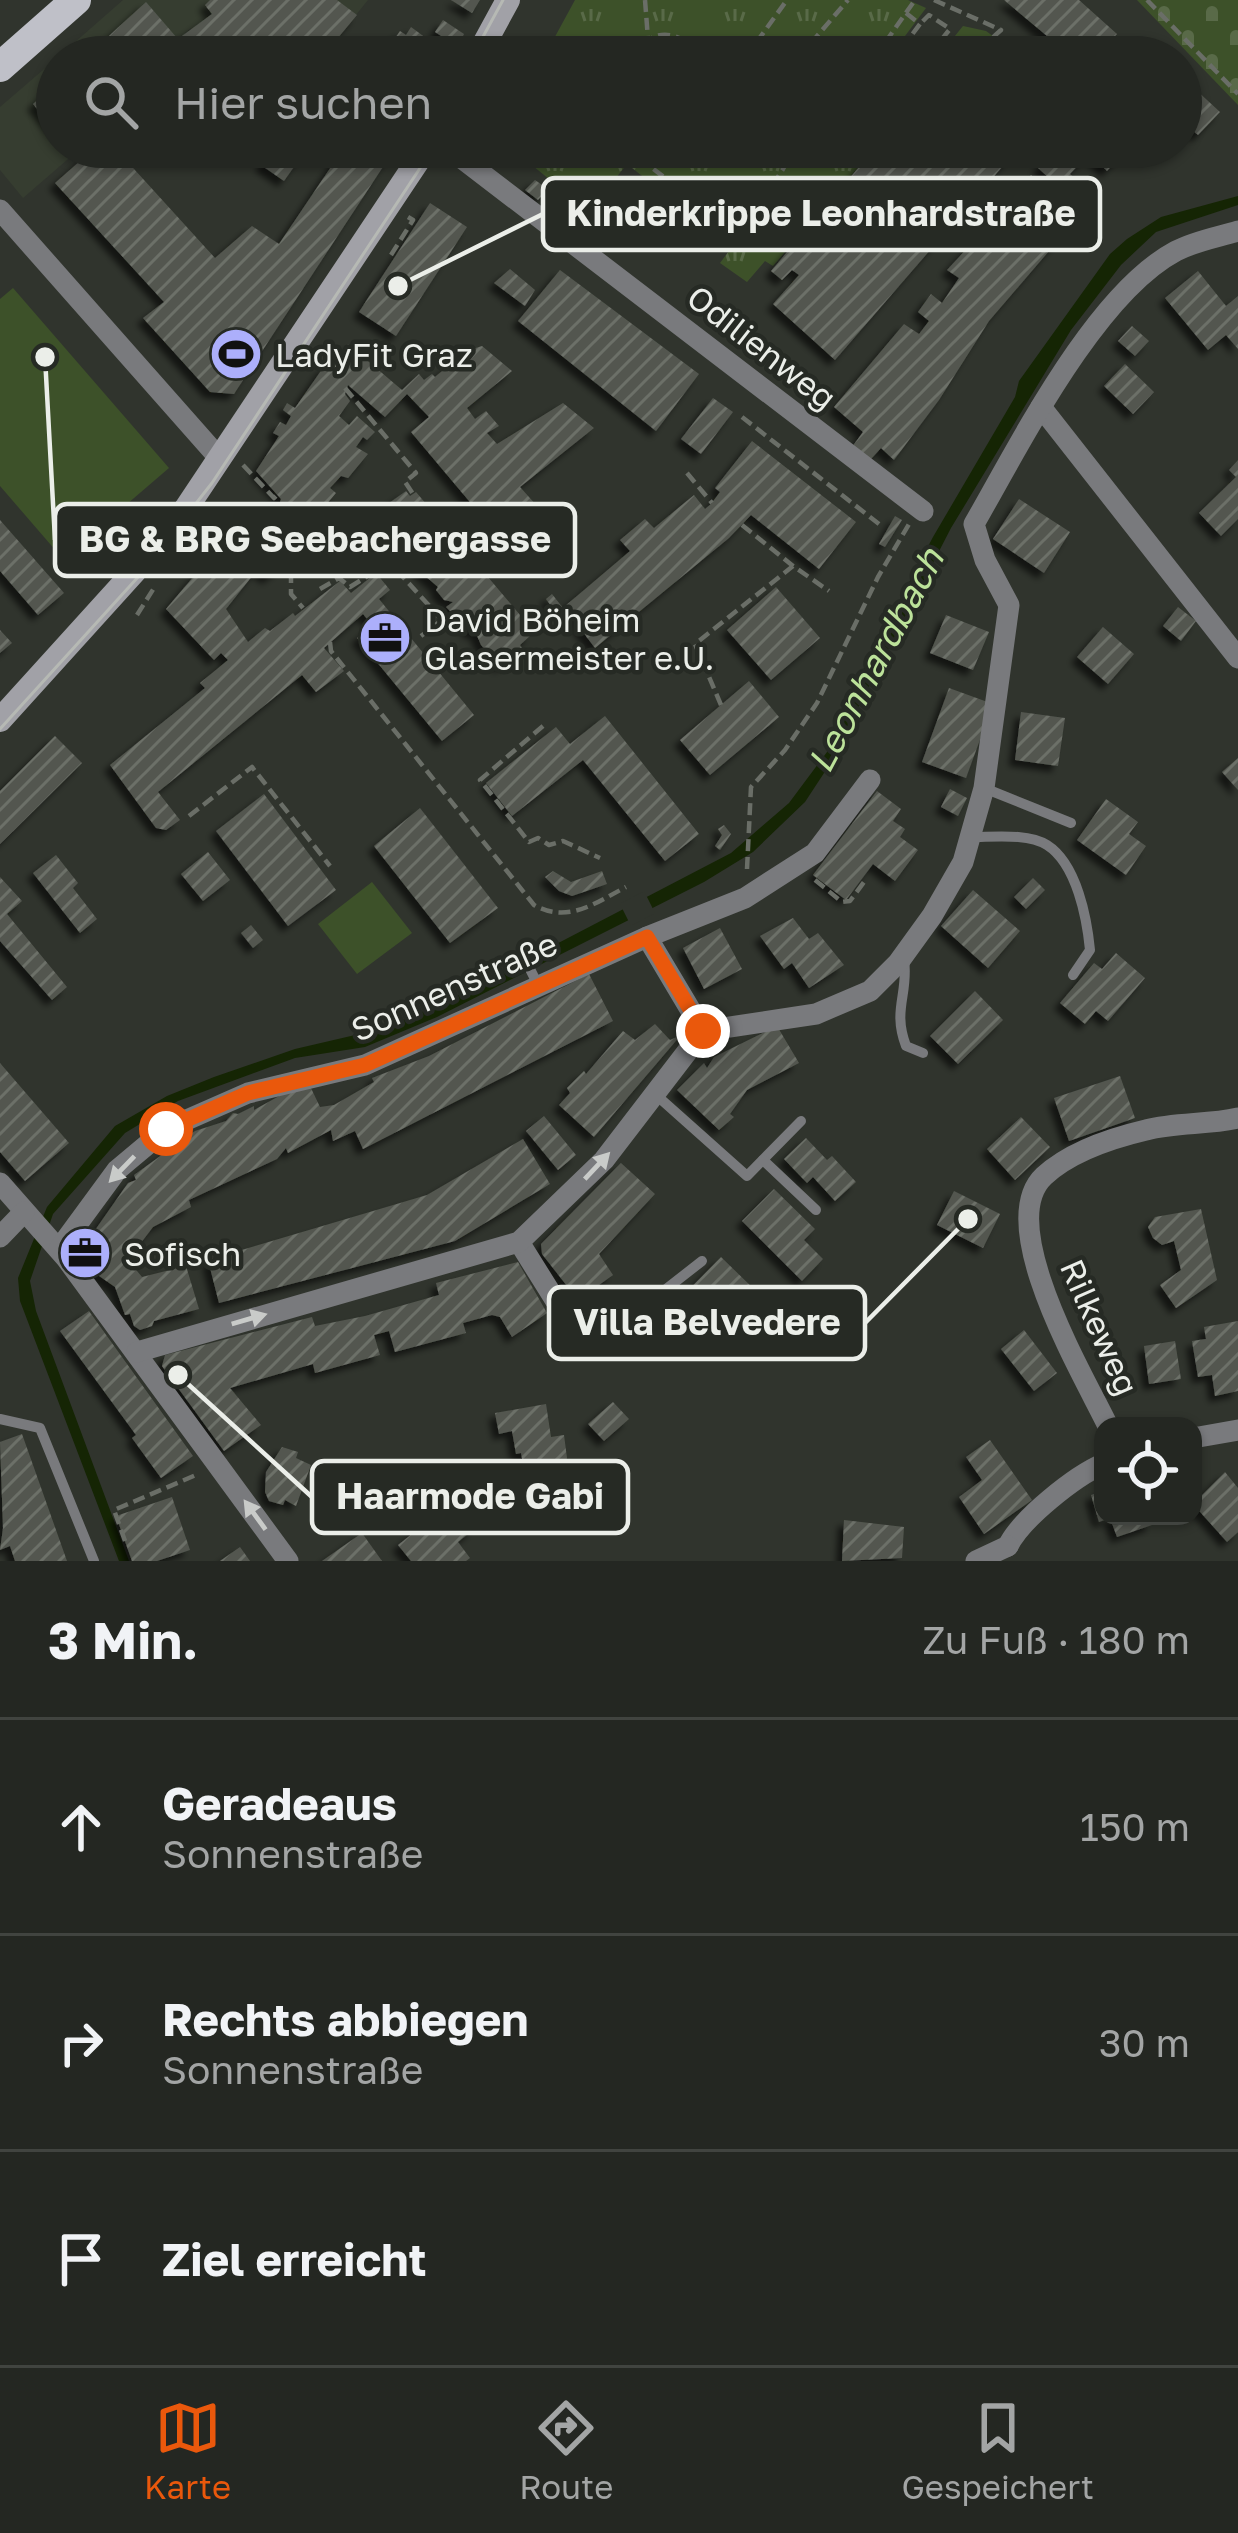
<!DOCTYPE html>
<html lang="de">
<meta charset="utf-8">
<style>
:root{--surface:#242722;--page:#2c2f2a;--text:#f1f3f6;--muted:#a3a5a5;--line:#414440;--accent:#ea580c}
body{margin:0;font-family:"Golos Text",sans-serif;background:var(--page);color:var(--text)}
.controls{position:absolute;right:36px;bottom:36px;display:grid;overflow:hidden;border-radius:24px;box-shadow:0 3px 9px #0004}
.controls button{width:108px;height:108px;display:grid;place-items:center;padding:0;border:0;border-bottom:3px solid var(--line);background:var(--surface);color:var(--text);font:60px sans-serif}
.stop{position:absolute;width:36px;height:36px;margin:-27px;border:9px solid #ea580c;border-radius:50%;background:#fff}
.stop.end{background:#ea580c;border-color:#fff;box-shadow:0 3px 12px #0008}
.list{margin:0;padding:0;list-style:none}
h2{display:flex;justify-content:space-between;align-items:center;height:156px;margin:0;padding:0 48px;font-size:51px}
h2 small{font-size:39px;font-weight:400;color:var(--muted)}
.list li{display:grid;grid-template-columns:78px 1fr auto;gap:36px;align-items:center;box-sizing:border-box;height:216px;padding:0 48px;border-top:3px solid var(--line)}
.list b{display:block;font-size:45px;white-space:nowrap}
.list p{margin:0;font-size:39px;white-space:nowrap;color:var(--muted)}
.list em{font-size:39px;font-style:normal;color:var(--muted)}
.icon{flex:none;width:66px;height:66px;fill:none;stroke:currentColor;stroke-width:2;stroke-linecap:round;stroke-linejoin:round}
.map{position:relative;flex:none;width:1238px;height:1561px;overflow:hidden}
.search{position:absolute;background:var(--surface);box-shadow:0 3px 9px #0004;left:36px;right:36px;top:36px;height:132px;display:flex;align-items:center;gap:30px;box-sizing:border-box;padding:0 42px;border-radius:66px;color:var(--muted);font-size:45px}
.sheet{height:804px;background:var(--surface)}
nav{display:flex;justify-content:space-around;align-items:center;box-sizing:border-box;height:168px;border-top:3px solid var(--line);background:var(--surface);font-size:33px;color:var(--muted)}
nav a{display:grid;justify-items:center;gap:6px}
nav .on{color:var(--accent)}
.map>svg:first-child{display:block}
</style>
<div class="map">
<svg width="1238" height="1561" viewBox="0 0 1238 1561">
<defs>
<pattern id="grass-tufts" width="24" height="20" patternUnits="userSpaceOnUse" patternTransform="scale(3)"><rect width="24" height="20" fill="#3d5129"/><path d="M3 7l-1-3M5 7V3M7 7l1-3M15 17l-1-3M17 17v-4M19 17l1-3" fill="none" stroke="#596a48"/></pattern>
<pattern id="cemetery-stones" width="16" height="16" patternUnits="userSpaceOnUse" patternTransform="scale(3)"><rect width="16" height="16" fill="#3d5129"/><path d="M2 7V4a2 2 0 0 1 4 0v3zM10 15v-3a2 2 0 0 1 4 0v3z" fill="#596a48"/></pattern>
<pattern id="building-hatch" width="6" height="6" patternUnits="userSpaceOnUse" patternTransform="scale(3)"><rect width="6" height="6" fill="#53574f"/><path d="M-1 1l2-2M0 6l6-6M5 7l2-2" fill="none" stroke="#6c6f68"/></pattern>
<filter id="shadow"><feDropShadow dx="-6" dy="6" stdDeviation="3" flood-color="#0009"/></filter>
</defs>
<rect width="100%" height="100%" fill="#30342d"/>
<!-- built -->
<g fill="#363d30">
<path d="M123,0H368L322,57H226L191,28L158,57H58Z"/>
<path d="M57,58V147H82L23,198L0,170V107Z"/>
</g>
<!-- grass -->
<g fill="url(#grass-tufts)">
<path d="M575,0H908L926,8L902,40L932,57H544Z"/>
<path d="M963,26L986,31L1008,47L995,57H938Z"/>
<path d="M510,147H876L773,266L765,261L747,282L720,263L732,247L627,164L589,212Z"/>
</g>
<!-- cemetery -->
<path fill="url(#cemetery-stones)" d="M1137,0H1238V105Z"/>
<!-- park -->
<g fill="#3d5129">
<path d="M13,288L169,468L63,559L0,486V299Z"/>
<path d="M372,882L412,933L357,974L318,924Z"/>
</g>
<!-- water -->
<path fill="#152504" d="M1238,196V205L1156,232L1121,265L1071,330L951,528L826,770L805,802L753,852L704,882L437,1017L365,1047L295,1058L178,1101L125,1133L53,1214L30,1281L36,1311L129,1561H119L20,1301L18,1278L47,1207L115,1126L167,1096L214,1077L295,1049L381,1029L443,1003L731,853L789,803L827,752L851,693L933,537L1015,397L1019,381L1110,254L1127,239L1161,217Z"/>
<!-- pier -->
<path fill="#30342d" d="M644,891L655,913L631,926L620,904Z"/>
<!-- building -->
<g fill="url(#building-hatch)" filter="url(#shadow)">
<path d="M210,0H337L357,15L322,57H200L182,36L212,14L205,5Z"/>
<path d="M451,0H480L472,13Z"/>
<path d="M1004,0H1079L1117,34L1096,57H1041L1053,41Z"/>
<path d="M146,2L177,38L155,57H86Z"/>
<path d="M443,20L464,34L458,47L435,32Z"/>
<path d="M411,27L452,57H382L400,31L406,35Z"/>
<path d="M1181,76L1220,112L1198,135L1181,121Z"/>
<path d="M57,83V132L33,104Z"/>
<path d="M96,147H114L215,258L252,226L279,244L341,152L334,147H396L234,394L210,392L143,318L164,302L55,183Z"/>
<path d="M274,147H308L284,181L261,165Z"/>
<path d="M876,147H898L890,157L897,163L911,147H1012L1006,152L1009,159L835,360L773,304L799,275L792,270L782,280L771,271Z"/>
<path d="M1058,147H1115L1123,154L1107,171L1089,154L1070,174L1090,191L1087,200L1075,191L1070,197L1038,168Z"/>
<path d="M1031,175L1079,216L989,321L939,400L894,460L881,448L870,460L852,447L863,432L834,407L904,324L919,334L929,321L918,312L931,294L942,303L959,278L947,270L972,243L982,252L998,233L988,224L1001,209L1013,216L1020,206L1011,198Z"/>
<path d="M535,180L548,189L538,200L525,190Z"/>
<path d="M430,203L467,227L396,336L359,312Z"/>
<path d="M510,269L535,290L525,306L494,283Z"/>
<path d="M560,270L699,374L656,431L518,321Z"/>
<path d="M1198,271L1226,306L1238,296V349L1226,335L1208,350L1165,298Z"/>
<path d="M1132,326L1149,341L1135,356L1118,341Z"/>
<path d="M348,344L402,390L419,374L424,380L432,374L435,377L466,351L482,346L512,371L467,408L475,419L486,411L499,426L487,433L497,444L563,403L594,428L520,487L547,517L541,522L550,532L543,539L546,542L522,564L411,432L429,417L407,394L385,417L348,385L345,394L350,401L339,416L349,425L357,416L375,432L367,440L363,437L356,447L368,454L348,478L341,476L330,488L336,493L316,517L311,513L302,522L280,502L281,499L256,471L279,436L273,433L280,422L286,425L291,416L283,410L287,403L295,408L325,365L329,369Z"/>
<path d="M1125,364L1154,392L1133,414L1104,386Z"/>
<path d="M713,398L733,412L701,454L681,439Z"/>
<path d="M752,441L856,522L819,569L751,515L729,538L595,648L564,607L630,551L620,540L645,519L654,528L694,495L705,509L711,504L720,492L715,488Z"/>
<path d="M1238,460V519L1221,536L1199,513L1236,477L1229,470Z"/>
<path d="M406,491L410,496L416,492L526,622L523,624L531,635L520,645L524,651L500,667L481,645L475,631L471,633L463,623L457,610L453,614L446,607L453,602L444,600L436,590L438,587L417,569L419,565L412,557L407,558L399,547L401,545L381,525L384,522L375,513Z"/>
<path d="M1019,499L1070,532L1044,573L993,539Z"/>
<path d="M895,516L902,520L885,547L879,544Z"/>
<path d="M244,517L285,565L268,578L257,570L226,609L248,642L265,628L270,631L293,613L295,616L340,581L351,593L376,573L390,590L379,599L474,715L442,741L357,638L372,625L363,614L324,648L344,671L316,692L302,675L158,792L180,820L166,830L156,828L110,765L205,688L200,683L228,660L221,653L214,660L166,609Z"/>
<path d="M0,520L64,593L38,615L0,571Z"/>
<path d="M776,587L820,638L771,680L727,630Z"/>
<path d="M552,594L563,608L556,613L546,599Z"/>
<path d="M1178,607L1196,621L1181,641L1163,626Z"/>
<path d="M946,615L989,632L973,670L930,653Z"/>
<path d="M1103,627L1134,654L1108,684L1077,657Z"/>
<path d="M0,630L12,643L0,653Z"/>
<path d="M749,681L779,717L710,775L680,740Z"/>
<path d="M949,688L993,704L966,778L922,762Z"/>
<path d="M1021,712L1065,718L1058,766L1015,760Z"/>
<path d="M605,716L699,834L665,861L583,760L512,816L486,783L556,727L570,744Z"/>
<path d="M55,736L82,763L0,844V791Z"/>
<path d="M1238,758V790L1222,772Z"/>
<path d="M950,789L967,798L958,816L941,807Z"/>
<path d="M877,791L901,809L893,821L905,829L900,837L918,850L895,881L873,864L846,900L813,875Z"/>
<path d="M264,794L336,890L288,926L216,831Z"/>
<path d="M1106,799L1138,822L1129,834L1146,846L1126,875L1077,840Z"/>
<path d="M420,808L498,908L450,943L374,846Z"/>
<path d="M724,825L731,834L720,850L715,846L722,835L718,829Z"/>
<path d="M208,852L230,880L203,901L181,874Z"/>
<path d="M56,855L78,883L73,888L97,919L80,933L33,873Z"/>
<path d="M553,871L571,882L602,871L607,884L572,896L559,891L545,877Z"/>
<path d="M0,877L22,901L7,914L67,987L52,1000L0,941Z"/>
<path d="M1033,878L1045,890L1026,909L1014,897Z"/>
<path d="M973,890L1020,931L988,968L941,926Z"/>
<path d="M793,918L809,939L818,933L844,965L809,988L792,963L784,969L760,936Z"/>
<path d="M251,925L263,940L253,948L241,933Z"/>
<path d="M720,928L742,969L704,989L683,948Z"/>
<path d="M1116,953L1145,978L1108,1021L1096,1011L1085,1024L1060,1003L1094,963L1102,969Z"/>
<path d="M589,974L613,1021L363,1149L355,1131L333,1141L331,1130L288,1153L286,1148L277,1159L189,1200L191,1207L153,1227L128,1260L142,1277L186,1266L199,1309L154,1321L152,1326L140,1330L134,1326L130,1314L125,1315L115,1287L92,1271L79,1253L128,1183L136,1180L134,1175L195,1131L226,1121L233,1113L238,1114L254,1106V1110L299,1085L310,1086L320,1107L334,1105L374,1082L372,1078L429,1056Z"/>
<path d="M975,991L1003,1020L958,1064L930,1036Z"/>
<path d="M655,1024L670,1040L681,1035L594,1137L559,1105L570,1093L567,1088L584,1071L586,1074L623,1031L635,1040Z"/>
<path d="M777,1026L799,1063L747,1090L730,1114L734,1117L719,1130L677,1090L704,1063L707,1068L714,1057Z"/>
<path d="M0,1063L69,1143L25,1181L0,1152Z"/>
<path d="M1120,1076L1135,1118L1069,1141L1054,1098Z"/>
<path d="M544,1116L576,1155L558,1170L526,1131Z"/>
<path d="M1021,1117L1050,1147L1015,1180L987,1149Z"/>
<path d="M806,1138L827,1160L832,1156L856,1182L835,1201L813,1177L807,1183L784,1159Z"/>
<path d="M523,1139L550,1184L455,1241L219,1303L208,1260L427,1195Z"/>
<path d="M621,1163L655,1194L599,1254L613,1275L578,1300L542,1254L541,1244Z"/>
<path d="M774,1189L815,1229L804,1240L823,1259L802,1281L742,1221Z"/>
<path d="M954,1191L1000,1214L983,1248L937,1225Z"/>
<path d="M1201,1209L1217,1280L1176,1308L1160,1285L1181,1270L1174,1241L1162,1245L1153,1238L1148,1227L1155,1217Z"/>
<path d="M721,1257L758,1293L722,1331L693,1303L680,1317L684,1321L663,1343L644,1325L664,1305L669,1310Z"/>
<path d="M518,1262L547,1313L512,1337L500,1317L492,1315L463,1323L466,1333L395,1352L389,1331L374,1335L380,1355L315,1373L313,1364L230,1388L261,1425L224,1451L162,1366L165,1355L312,1317L315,1326L365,1316L439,1295L436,1283Z"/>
<path d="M89,1311L193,1456L161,1478L132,1438L136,1435L60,1331Z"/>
<path d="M1238,1321V1391L1215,1396L1212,1375L1198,1377L1192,1341L1206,1339L1204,1327Z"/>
<path d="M1024,1330L1057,1373L1034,1391L1001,1349Z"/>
<path d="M1175,1341L1181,1379L1149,1384L1144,1346Z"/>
<path d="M613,1402L629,1419L604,1441L588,1424Z"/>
<path d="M546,1404L551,1437L564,1435L567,1458L564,1466L547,1470L545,1462L523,1464L521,1453L516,1454L512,1431L499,1434L495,1413Z"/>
<path d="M22,1434L67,1561H15L10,1546L0,1550L3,1528L0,1442Z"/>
<path d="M990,1440L1032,1500L984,1534L959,1497L982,1480L966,1457Z"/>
<path d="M282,1447L298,1452L296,1458L311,1465L296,1506L285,1500L283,1505L269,1501L265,1492L266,1472Z"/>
<path d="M1225,1472L1238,1488V1532L1227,1542L1193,1504Z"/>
<path d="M1103,1491V1516H1149L1152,1525L1117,1537L1110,1518L1099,1522L1091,1495Z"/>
<path d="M172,1497L190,1550L157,1561H132L116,1516Z"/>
<path d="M436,1515L446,1528L462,1516L473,1530L458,1542L470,1558L466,1561H411L398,1545Z"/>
<path d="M844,1520L904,1527L902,1558L842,1561Z"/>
<path d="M362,1533L382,1561H322Z"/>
<path d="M240,1547L250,1561H220Z"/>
</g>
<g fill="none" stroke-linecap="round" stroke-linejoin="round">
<!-- path -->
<g stroke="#6a6e67" stroke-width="4.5" stroke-dasharray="12 6" stroke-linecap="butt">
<path d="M645,0L648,39"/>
<path d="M934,0L1001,30L971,57"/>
<path d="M1147,0L1238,94"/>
<path d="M906,13L920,24L911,36L933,50L950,29L929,15L920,24"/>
<path d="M374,57L382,45"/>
<path d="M630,57C658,22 678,33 708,57"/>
<path d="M746,57L787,0"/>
<path d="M799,57L848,0"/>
<path d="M875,57L915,0"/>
<path d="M625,147L713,215C748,221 783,179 793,147"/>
<path d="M391,255L413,220L408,217"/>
<path d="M312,361L322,369"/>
<path d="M345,388L416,473L405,482L413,494"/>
<path d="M742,417L879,524"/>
<path d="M243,465L274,498L277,495"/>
<path d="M687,473L712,503"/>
<path d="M742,525L793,566"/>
<path d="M291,553V594L303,608"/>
<path d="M320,589L339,578L350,587L382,567H394L442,620L421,636"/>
<path d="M137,615L154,588"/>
<path d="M330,642L331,651L534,905C568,924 595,903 626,887"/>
<path d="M721,705L695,644L793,566L829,591"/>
<path d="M543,726L480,780L529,842L538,838L549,845L563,841L600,858"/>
<path d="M189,816L252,767L330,866"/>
<path d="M747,869L751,787L785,750L817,703L878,577L909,524"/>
<path d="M815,880L842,902L850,901L864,882"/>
<path d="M125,1541L114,1510L196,1475"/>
</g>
<!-- lane -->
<g stroke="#797a7d" stroke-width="10">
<path d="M984,788L1071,823"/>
<path d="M971,837C994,837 1028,833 1047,845C1077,864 1087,919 1090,950L1073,975"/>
<path d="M521,951L538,985"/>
<path d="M904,959C909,994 892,1009 906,1046L923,1053"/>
<path d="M655,1094L747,1176L801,1121"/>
<path d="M763,1160L816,1210"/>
<path d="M578,1335L629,1318L702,1261"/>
<path d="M0,1419L40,1428L94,1561"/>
</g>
<!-- street -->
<g stroke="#797a7d" stroke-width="21">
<path d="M447,147L923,511"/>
<path d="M0,210L220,459"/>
<path d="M1041,407L1238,658"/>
<path d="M647,937L703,1031"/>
<path d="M0,1183L66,1258L288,1561"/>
<path d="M0,1237L24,1212"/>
<path d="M519,1242L582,1343"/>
<path d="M59,1249L117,1170L166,1129L248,1093L365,1065L647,937L745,898L815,853L870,780"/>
<path d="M137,1352L519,1242L604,1160L703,1031L816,1014L870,991L898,963L932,916L963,862L984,788L1009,605L985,560L974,524C1020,444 1095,294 1176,251C1195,241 1218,237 1238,231"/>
<path d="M1108,1426C1084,1376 993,1224 1044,1176C1070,1152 1112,1138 1146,1130C1176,1122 1208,1125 1238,1118"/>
<path d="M1193,1438L1238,1430"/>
<path d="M1008,1546C1021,1519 1075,1476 1103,1464"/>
<path d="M976,1561L1008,1546"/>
</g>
<!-- secondary -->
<g stroke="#a1a1a7" stroke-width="24">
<path d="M477,57L508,0"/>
<path d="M0,720L134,572L187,507L427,147"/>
</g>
<!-- primary -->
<path stroke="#bfc0c8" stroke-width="30" d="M0,67L76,0"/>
<!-- tram -->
<g stroke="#b6b9b4" stroke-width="3">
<path d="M472,57L503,0"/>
<path d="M0,729L139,576L212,483L434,147"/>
</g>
</g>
<!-- one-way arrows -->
<defs><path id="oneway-solid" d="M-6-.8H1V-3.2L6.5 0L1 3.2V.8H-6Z" transform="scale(3)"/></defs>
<g fill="#c9cbc9">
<use href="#oneway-solid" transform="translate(597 1166) rotate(-47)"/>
<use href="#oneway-solid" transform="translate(122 1169) rotate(134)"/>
<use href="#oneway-solid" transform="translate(249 1319) rotate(-16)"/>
<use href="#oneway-solid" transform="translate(255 1515) rotate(-126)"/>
</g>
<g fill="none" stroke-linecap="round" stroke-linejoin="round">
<!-- route -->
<path stroke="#ea580c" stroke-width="15" d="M166,1129L248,1093L365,1065L647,937L703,1031"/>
</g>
<!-- icons -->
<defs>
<g id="stadium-disc" transform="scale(2.7)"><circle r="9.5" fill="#acaffb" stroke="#262a24"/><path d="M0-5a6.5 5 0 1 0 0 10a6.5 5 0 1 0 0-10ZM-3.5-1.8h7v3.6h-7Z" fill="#111"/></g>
<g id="office-disc" transform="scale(2.7)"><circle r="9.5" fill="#acaffb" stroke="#262a24"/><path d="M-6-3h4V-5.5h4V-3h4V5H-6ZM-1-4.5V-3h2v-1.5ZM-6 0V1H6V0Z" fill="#111"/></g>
</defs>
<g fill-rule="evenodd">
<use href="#stadium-disc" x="236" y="354"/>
<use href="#office-disc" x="385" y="638"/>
<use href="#office-disc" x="85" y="1253"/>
</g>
<g text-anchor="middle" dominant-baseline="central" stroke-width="9" stroke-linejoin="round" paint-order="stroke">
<!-- street labels -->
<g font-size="33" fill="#ebeee9" stroke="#262a24">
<text transform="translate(762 347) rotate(38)">Odilienweg</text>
<text transform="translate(454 986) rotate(-24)">Sonnenstraße</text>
<text transform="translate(1100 1327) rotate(66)">Rilkeweg</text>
</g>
<!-- poi labels -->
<g font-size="33" fill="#ebeee9" stroke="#262a24" text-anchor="start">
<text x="275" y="354">LadyFit Graz</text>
<text x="424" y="619">David Böheim<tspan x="424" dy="38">Glasermeister e.U.</tspan></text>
<text x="124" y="1253">Sofisch</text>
</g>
<!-- water labels -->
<g font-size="36" font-style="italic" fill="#bce29a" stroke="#262a24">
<text transform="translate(875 660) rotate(-62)">Leonhardbach</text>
</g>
</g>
<!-- callouts -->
<path fill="none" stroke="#ebeee9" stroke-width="4.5" d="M398 286L543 214M45 357L55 540M968 1219L865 1323M178 1375L312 1497"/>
<g fill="#ebeee9" stroke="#262a24" stroke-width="4.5">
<circle cx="398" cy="286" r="12"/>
<circle cx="45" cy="357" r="12"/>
<circle cx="968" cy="1219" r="12"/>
<circle cx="178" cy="1375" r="12"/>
</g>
<g fill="#262a24" stroke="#ebeee9" stroke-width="4.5">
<rect x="543" y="178" width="557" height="72" rx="12"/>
<rect x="55" y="504" width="520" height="72" rx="12"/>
<rect x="549" y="1287" width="316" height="72" rx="12"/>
<rect x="312" y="1461" width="316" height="72" rx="12"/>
</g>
<g font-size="36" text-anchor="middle" font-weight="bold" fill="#ebeee9">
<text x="821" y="226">Kinderkrippe Leonhardstraße</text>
<text x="315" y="552">BG &amp; BRG Seebachergasse</text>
<text x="707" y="1335">Villa Belvedere</text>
<text x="470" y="1509">Haarmode Gabi</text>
</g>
</svg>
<div class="controls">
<button><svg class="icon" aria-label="locate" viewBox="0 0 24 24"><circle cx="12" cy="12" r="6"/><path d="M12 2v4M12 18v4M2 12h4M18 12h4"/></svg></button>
</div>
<div class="stop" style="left:166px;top:1129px"></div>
<div class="stop end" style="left:703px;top:1031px"></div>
<div class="search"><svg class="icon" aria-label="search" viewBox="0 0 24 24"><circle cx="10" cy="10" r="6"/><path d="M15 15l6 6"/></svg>Hier suchen</div>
</div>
<section class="sheet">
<h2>3 Min.<small>Zu Fuß · 180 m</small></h2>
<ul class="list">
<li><svg class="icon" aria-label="ahead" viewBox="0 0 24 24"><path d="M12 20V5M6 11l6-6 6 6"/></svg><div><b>Geradeaus</b><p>Sonnenstraße</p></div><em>150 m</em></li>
<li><svg class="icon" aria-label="right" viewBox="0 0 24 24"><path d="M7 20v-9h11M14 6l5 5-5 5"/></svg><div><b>Rechts abbiegen</b><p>Sonnenstraße</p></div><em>30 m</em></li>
<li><svg class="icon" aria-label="arrive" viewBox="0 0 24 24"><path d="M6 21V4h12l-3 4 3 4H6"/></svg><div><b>Ziel erreicht</b></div></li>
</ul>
</section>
<nav>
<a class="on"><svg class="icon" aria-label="map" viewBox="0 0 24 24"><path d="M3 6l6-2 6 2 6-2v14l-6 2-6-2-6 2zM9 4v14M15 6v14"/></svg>Karte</a>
<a><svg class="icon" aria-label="directions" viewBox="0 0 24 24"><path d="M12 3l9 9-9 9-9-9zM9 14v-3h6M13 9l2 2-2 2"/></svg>Route</a>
<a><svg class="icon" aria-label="saved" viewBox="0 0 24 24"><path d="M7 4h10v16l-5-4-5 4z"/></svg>Gespeichert</a>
</nav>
